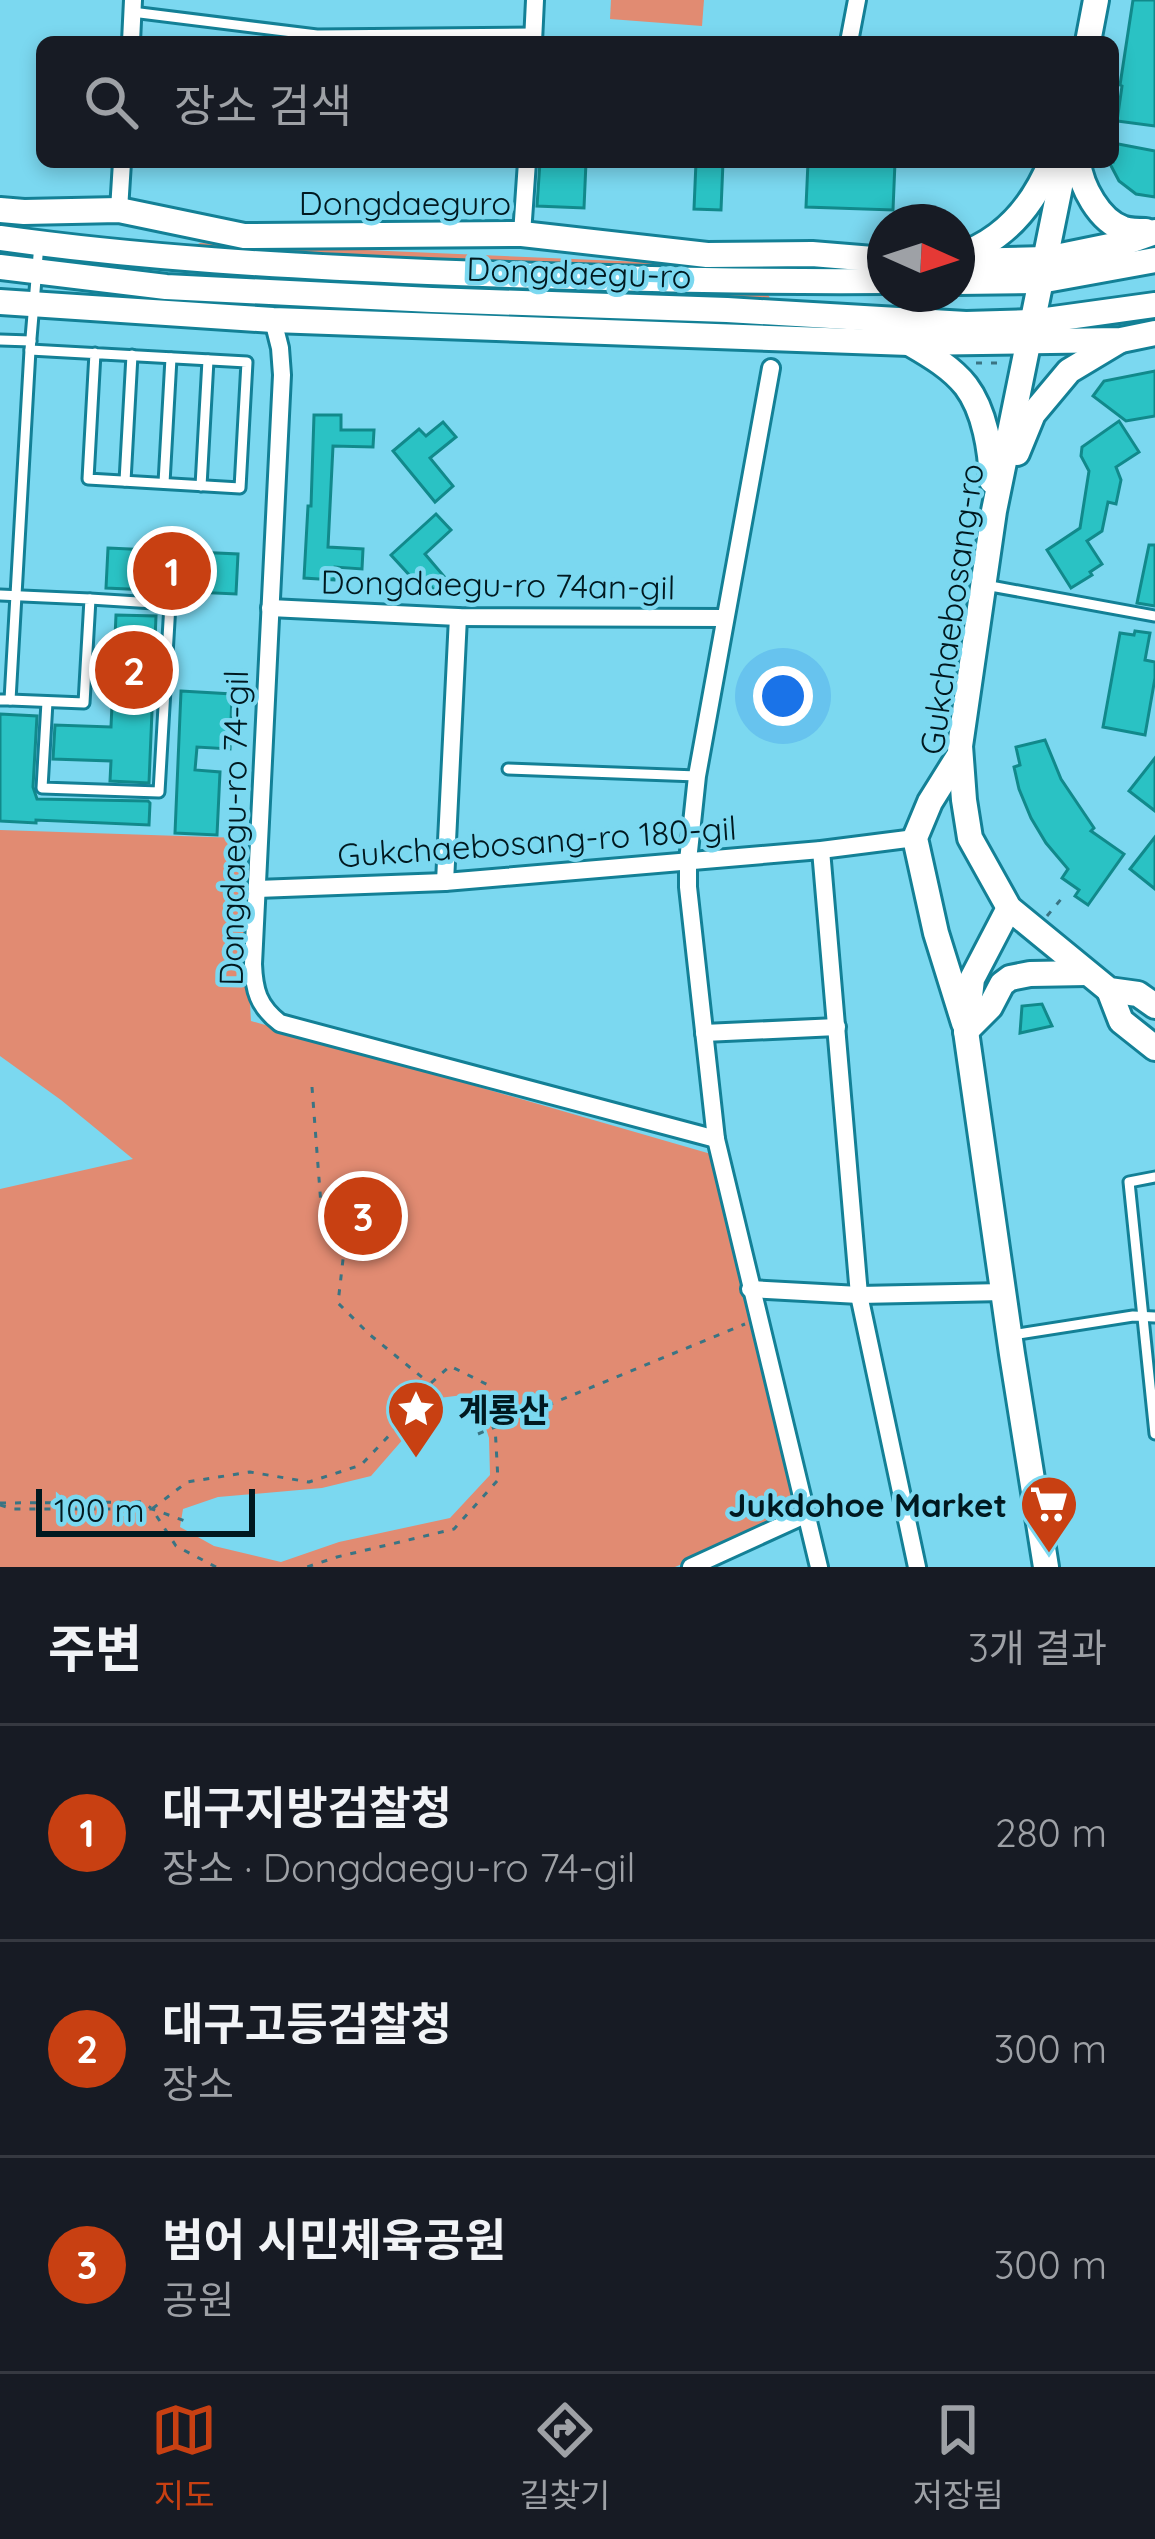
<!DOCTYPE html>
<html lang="ko">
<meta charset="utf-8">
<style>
:root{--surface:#171b24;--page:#20242c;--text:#f1f3f6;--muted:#9ea1a6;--line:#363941;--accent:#c84012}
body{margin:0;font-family:Quicksand,"Noto Sans KR",sans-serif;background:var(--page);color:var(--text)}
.compass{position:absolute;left:867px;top:204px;width:108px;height:108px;border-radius:50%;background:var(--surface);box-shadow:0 6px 18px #0003;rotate:93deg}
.scale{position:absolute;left:36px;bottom:30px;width:219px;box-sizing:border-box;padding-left:12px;border:6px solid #001920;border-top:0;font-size:33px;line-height:42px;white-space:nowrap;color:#001920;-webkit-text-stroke:9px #7bd8f0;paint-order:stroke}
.you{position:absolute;left:783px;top:696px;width:42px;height:42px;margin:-30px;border:9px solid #fff;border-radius:50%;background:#1a73e8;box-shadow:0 0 0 18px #1a73e833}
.badge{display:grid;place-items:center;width:78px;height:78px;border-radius:50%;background:var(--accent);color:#fff;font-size:39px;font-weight:700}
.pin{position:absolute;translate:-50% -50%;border:6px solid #fff;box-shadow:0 3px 12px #0006}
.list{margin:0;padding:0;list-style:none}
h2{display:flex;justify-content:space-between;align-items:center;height:156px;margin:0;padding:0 48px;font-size:51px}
h2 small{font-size:39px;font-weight:400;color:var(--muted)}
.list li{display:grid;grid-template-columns:78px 1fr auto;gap:36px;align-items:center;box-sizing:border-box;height:216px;padding:0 48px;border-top:3px solid var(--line)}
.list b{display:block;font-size:45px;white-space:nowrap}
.list p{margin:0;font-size:39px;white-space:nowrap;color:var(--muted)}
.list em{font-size:39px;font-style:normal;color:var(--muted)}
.icon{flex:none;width:66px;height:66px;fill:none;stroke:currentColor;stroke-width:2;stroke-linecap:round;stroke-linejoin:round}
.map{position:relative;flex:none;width:1155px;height:1567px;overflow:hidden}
.search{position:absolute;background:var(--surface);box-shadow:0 6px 18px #0003;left:36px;right:36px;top:36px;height:132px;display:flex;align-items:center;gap:30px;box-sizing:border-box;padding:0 42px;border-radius:18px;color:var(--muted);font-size:45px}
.sheet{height:804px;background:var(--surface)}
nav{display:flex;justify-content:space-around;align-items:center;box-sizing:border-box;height:168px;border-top:3px solid var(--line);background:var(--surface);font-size:33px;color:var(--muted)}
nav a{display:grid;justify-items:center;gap:6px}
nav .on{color:var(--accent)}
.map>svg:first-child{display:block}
</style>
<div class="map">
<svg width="1155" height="1567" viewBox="0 0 1155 1567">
<rect width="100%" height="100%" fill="#7bd8f0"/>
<!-- green -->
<g fill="#e18b72" fill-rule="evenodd">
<path d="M611,0H704L702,26L610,19Z"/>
<path d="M200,243L762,267L765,271L198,254L191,248Z"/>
<path d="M204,270L767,293L770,298L765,302L203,281L195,274Z"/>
<path d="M189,299L764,323L760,327L197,306Z"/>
<path d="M0,830L241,838L251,1021L711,1154L798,1514L675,1567H0V1189L133,1159L61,1100L0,1056ZM463,1395L478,1403L489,1438L490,1475L450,1518L339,1542L281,1562L214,1546L180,1527L183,1509L218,1497L322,1488L371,1476L439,1398Z"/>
</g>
<!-- building -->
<g fill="#2ac2c4" stroke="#11898b" stroke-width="3">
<path d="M1133,0H1155V126L1117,121L1122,86L1120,85Z"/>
<path d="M1113,143L1155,151V197L1136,194L1119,181L1109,162H1113Z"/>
<path d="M540,162H586L584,208L537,206Z"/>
<path d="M696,162H723L721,210L694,209Z"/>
<path d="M808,162H895L893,210L806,207Z"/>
<path d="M1155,371V416L1126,421L1093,396L1104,381Z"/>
<path d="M314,415H341V430H374L373,447L333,446L328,547L363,549L362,569L335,567L334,580L304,578L308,506H311Z"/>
<path d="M1119,421L1139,452L1116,467L1121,480L1116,504L1108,502L1102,531L1087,541L1102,564L1090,572L1092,575L1071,588L1047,550L1080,528L1089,471L1081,456L1082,447Z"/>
<path d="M443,422L456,437L430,458L453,486L435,502L393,451L419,429L426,436Z"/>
<path d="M436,514L451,530L425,554L448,581L436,592L419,573L413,579L391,555Z"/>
<path d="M1149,545H1155V606L1137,603Z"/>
<path d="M108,548L238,554L236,594L106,588Z"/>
<path d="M116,615L156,616L149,783L110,781L111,761L53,759L55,725L111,727Z"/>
<path d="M1135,631L1150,633L1145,660L1155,662V678L1145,735L1103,727L1120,633L1134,635Z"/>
<path d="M181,691L232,694L230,749L197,747L195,770L220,772L217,835L175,833Z"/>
<path d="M0,714L37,716L33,787L37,799L148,801L150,803L149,825L36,820V823L0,821Z"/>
<path d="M1045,740L1061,779L1094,828L1091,831L1124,854L1088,905L1075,896L1079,890L1062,878L1068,869L1046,843L1031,818L1019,789L1014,767L1020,765L1016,747Z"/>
<path d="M1155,758V811L1129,791Z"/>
<path d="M1155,837V889L1130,869Z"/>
<path d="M1042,1004L1052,1026L1020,1033L1022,1006Z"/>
</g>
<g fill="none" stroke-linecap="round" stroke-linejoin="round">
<!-- service casing -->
<g stroke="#138096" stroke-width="15">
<g id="service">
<path d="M132,12L317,35L534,33"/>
<path d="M0,340L31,341"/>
<path d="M30,350C102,354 175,358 247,362L240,488L88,479L95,353"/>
<path d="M125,481L132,355"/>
<path d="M164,483L171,358"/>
<path d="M201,486L208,360"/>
<path d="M985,585L1155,616"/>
<path d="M0,595L90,599L84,703L10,700"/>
<path d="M0,700H10L30,350L39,244"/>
<path d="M47,702L42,788L159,792L170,604L90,599"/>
<path d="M508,769L697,776"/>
<path d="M1155,1177L1129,1182L1155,1434"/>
<path d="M1012,1335L1133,1316L1155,1317"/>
</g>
</g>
<!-- minor casing -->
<g stroke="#138096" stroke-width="22">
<g id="minor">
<path d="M131,42L133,0"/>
<path d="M533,42L535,0"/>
<path d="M849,42L857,0"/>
<path d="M119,210L122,162"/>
<path d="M522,234L527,162"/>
<path d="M273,320L280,348L282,375L253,964C254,990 258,1006 280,1023L716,1139"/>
<path d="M771,368L697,776L688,861V887L716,1139L819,1567"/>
<path d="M270,608L458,617L725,618"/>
<path d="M821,850L859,1295L917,1567"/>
<path d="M445,882L458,617"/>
<path d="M257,889L445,882L821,850L915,838"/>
<path d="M704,1033L837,1027"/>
<path d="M750,1289L859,1295L1004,1292"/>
<path d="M691,1567L807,1514"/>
</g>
</g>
<!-- secondary casing -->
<g stroke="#138096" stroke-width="30">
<g id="secondary">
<path d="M1088,42L1096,0"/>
<path d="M1065,162L994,511L960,746L964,800L970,838L1009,908L1109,990L1138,994L1155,1006"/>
<path d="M1078,162C1081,186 1099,221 1124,229C1131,231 1139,231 1146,231"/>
<path d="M0,210L24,212L119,210L244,236L522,234L707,255L812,254L885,260"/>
<path d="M0,238C142,258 285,266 428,272C580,278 733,282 885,281"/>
<path d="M957,256C1004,241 1033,206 1051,162"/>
<path d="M957,261L1046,259L1124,243L1155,232"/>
<path d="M0,267L166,287L432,300L727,310L966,324L1032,322L1155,305"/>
<path d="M957,282L1040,281L1155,260"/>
<path d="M0,302L273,320L909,343L1121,340L1155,333"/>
<path d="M911,344C930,355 952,368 966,386C985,411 991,451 992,481"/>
<path d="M1017,453L1033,414L1069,371L1119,341"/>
<path d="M960,754L930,802L915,838L936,933L964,1023"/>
<path d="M1009,908L972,979L966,1031L1012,1354L1046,1567"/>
<path d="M1109,990L1121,1021L1155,1048"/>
<path d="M966,1031L990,1007L1002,984L1010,978L1030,974L1087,973"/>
</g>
</g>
<!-- path -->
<g stroke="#3a7483" stroke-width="3" stroke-dasharray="6 9" stroke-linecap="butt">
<path d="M976,363H1001"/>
<path d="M1047,916L1062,898"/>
<path d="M312,1087L321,1205L345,1242L338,1303L369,1334L429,1383"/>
<path d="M478,1434L745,1324"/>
<path d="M0,1503L142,1502L151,1508"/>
<path d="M0,1505L13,1509H152L188,1522"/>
<path d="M216,1567L176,1546L152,1509L187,1482L250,1472L309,1482L361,1465L403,1421L430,1384L450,1366L488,1385L495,1426L498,1480L454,1529L337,1557L307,1567"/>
</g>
<!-- service -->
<use href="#service" stroke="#fff" stroke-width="9"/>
<!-- minor -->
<use href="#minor" stroke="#fff" stroke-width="16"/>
<!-- secondary -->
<use href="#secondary" stroke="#fff" stroke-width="24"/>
</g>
<!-- icons -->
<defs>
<g id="sight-pin" transform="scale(3)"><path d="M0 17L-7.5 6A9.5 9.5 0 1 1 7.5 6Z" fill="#c84012" stroke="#7bd8f0"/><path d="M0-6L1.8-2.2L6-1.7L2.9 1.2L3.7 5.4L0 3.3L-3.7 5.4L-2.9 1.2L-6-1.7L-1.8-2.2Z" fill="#fff"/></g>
<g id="supermarket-pin" transform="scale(3)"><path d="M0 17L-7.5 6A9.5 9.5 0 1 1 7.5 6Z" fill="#c84012" stroke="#7bd8f0"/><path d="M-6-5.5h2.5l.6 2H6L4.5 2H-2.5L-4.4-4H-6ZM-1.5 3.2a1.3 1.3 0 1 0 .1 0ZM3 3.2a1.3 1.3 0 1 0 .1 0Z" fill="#fff"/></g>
</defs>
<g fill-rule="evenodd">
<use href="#sight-pin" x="416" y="1409"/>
<use href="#supermarket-pin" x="1049" y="1504"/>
</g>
<g text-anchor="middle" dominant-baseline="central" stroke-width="9" stroke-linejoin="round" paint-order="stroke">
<!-- street labels -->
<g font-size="33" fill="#001920" stroke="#7bd8f0">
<text x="405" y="202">Dongdaeguro</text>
<text transform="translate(579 272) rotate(2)">Dongdaegu-ro</text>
<text transform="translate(498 584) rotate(1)">Dongdaegu-ro 74an-gil</text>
<text transform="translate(951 609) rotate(-82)">Gukchaebosang-ro</text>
<text transform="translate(233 828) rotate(-89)">Dongdaegu-ro 74-gil</text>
<text transform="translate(537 841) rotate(-4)">Gukchaebosang-ro 180-gil</text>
</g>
<!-- poi labels -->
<g font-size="33" font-weight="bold" fill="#001920" stroke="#7bd8f0" text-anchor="start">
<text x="458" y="1409">계룡산</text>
<text x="1007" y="1504" text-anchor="end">Jukdohoe Market</text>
</g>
</g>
</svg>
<svg class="compass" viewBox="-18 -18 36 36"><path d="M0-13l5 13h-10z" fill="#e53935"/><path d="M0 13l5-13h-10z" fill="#9ea1a6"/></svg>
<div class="scale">100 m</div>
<div class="you"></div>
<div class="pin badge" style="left:172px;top:571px">1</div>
<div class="pin badge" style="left:134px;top:670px">2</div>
<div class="pin badge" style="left:363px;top:1216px">3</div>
<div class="search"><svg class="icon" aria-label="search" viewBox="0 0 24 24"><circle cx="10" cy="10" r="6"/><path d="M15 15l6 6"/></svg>장소 검색</div>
</div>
<section class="sheet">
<h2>주변<small>3개 결과</small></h2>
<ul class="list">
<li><span class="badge">1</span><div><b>대구지방검찰청</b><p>장소 · Dongdaegu-ro 74-gil</p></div><em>280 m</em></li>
<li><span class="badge">2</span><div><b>대구고등검찰청</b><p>장소</p></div><em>300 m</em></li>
<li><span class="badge">3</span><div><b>범어 시민체육공원</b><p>공원</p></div><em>300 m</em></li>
</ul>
</section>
<nav>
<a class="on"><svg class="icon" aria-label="map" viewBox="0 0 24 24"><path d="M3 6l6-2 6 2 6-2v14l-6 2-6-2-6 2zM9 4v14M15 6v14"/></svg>지도</a>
<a><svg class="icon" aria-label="directions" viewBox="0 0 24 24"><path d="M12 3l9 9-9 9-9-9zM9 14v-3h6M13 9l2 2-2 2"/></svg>길찾기</a>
<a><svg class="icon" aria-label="saved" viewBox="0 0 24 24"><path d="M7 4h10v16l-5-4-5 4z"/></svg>저장됨</a>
</nav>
